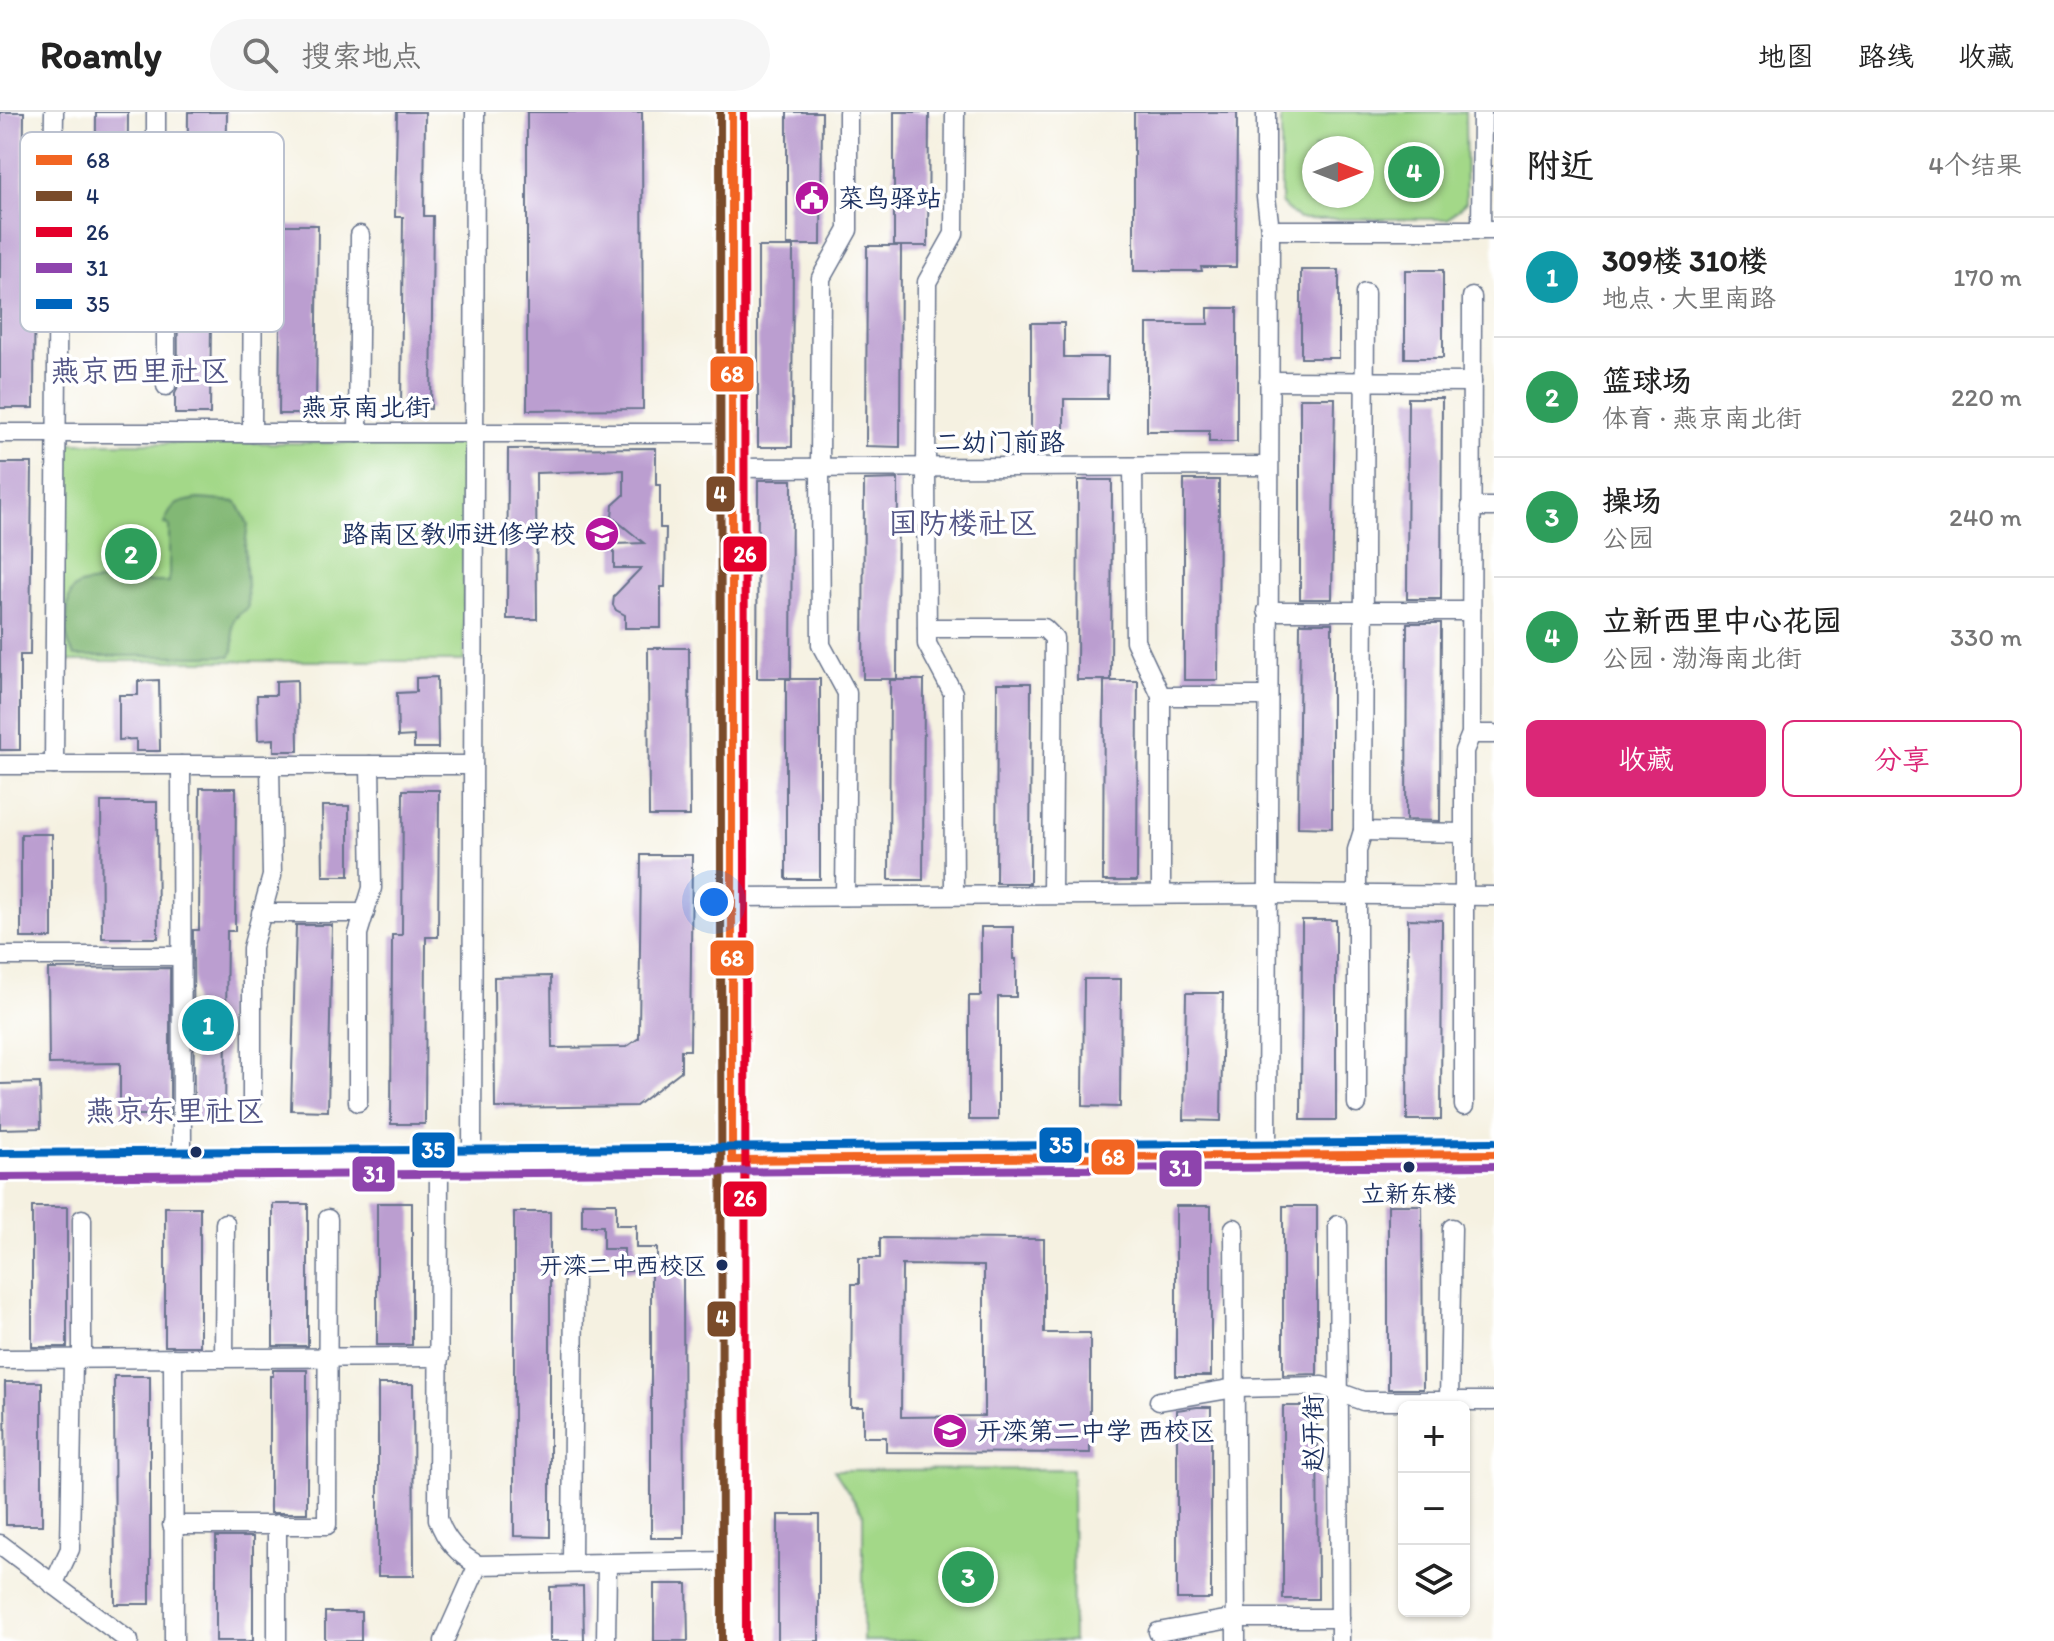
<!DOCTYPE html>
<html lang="zh">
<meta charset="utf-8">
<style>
:root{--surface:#fff;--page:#f6f6f6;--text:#222;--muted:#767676;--line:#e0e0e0;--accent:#db2777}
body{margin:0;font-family:Itim,"LXGW WenKai TC",sans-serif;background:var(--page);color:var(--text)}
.controls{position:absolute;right:24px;bottom:24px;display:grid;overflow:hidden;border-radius:12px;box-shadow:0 2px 6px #0004}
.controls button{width:72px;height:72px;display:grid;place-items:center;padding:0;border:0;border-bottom:2px solid var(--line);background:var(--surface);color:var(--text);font:40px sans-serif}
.compass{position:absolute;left:1302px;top:24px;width:72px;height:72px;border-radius:50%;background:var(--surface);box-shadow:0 2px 6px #0004;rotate:90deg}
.you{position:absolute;left:714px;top:790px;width:28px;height:28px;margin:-20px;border:6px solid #fff;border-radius:50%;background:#1a73e8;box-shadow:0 0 0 12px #1a73e833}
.badge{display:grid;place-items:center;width:52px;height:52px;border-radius:50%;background:var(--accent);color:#fff;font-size:26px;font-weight:700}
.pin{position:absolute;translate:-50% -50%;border:4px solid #fff;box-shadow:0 2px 8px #0006}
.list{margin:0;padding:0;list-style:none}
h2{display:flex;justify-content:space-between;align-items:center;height:104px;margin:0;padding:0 32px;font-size:34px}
h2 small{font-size:26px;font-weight:400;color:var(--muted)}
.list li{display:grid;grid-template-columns:52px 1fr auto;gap:24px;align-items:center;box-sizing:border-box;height:120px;padding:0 32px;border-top:2px solid var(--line)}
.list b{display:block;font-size:30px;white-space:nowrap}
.list p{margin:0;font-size:26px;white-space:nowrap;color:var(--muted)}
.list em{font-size:26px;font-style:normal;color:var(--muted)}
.actions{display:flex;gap:16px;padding:24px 32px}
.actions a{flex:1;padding:18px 0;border:2px solid var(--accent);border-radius:12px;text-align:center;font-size:28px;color:var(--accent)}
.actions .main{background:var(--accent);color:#fff}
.icon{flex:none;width:44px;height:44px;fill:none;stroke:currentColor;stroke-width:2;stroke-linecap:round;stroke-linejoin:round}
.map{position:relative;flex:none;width:1494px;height:1529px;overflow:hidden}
header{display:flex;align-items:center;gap:48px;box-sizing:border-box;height:112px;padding:0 40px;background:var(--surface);border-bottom:2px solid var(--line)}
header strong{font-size:38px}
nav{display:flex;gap:44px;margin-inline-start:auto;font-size:28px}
.search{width:560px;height:72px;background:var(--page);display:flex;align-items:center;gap:20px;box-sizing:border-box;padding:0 28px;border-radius:44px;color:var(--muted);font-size:30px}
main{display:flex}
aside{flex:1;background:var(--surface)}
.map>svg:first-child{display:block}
</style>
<header>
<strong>Roamly</strong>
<div class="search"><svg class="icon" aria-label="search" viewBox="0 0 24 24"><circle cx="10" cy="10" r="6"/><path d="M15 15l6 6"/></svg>搜索地点</div>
<nav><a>地图</a><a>路线</a><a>收藏</a></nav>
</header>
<main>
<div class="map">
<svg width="1494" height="1529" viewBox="0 0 1494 1529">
<rect width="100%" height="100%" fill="#fff"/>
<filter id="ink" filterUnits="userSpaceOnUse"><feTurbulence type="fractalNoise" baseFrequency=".0125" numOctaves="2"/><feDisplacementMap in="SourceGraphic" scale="16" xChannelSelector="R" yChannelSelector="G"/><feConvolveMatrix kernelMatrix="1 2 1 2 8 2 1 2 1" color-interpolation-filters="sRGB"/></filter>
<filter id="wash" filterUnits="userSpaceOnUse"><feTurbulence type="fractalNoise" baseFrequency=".006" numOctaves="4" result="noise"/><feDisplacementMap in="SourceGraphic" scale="32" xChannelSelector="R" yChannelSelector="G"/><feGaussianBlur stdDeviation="1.8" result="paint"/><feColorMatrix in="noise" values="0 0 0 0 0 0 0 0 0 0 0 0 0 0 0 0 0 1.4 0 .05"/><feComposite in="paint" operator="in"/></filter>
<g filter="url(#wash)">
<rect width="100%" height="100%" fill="#f5f1e1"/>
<!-- green -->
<g fill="#a3d888" stroke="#5f8473" stroke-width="2" fill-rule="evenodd">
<path d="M1281,0H1465L1466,90L1448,107H1298L1281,91ZM1314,36H1362V84H1314Z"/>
<path d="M61,331H463L464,549H61Z"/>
<path d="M1072,1357L1073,1529H863V1402L834,1358Z"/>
</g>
<!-- forest -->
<path fill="#82b874" stroke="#4e7469" stroke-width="2" d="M199,387L237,390L248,412L245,435L248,496C219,512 241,523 231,544H75C66,531 65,519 67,503C68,494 68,480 76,475C89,466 151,471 169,470V413L164,412C172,391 177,390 199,387Z"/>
<g id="blocks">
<!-- building -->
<g fill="#bb9ed0" fill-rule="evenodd">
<path d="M0,0H24L23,106H35L34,296H0Z"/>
<path d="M96,0H128L127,159H95Z"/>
<path d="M188,0H227L226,113H212L210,302H175V282L178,274L177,110H187Z"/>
<path d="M397,0H425L424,104H433L431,297H401L403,105H395Z"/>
<path d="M527,0H642L643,297L527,298Z"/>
<path d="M787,0H822L821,133H787Z"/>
<path d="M894,0H929L928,134H894Z"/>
<path d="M1134,0H1237L1236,155H1201L1202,159H1134Z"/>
<path d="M281,113H318L316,302H279Z"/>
<path d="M867,134H901L900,335L866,334Z"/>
<path d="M758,135H793L792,335H758Z"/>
<rect x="1301" y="158" width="38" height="88"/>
<rect x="1405" y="158" width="38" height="88"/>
<path d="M1208,196H1237V330H1209V319H1147V212H1208Z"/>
<path d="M1031,211H1064V245H1108L1107,287H1064V320H1031Z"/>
<path d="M1300,286H1335L1332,487H1300Z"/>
<path d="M1408,286H1442L1441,487H1407Z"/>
<path d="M656,336V373H660V416H666L665,475H661V516H625V503L616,498L613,493L614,484L641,456H614V432L644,431L612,405L613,393L624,383V358L536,361L537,507H507L508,337Z"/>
<path d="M0,351H32L30,543H20V638H0Z"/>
<path d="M898,367L897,567H863L864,368Z"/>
<path d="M758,368H792L791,566H757Z"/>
<path d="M1078,368H1112L1111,568H1077Z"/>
<path d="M1184,368H1219L1218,568H1184Z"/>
<path d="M1300,511H1332V716L1298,715Z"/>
<path d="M1407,511H1441L1440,709L1406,708Z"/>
<path d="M648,536H689L690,704H649Z"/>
<path d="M437,565L438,636H414V624L398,625L397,581L416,580V566Z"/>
<rect x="786" y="567" width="34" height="200"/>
<path d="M159,568L160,639H136V627L119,628V583H138V569Z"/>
<path d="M297,568L298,639H274V627L258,628L257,583H276V569Z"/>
<path d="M890,568H924L923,768H889Z"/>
<path d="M1104,569H1138L1137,769H1103Z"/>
<path d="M997,571H1031L1030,771H996Z"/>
<path d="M200,676H236L235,819H227L225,1007H194L193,818H199Z"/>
<path d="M403,678H439L438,825H426L425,1012H391L392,823H402Z"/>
<path d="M101,690H157L158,826H102Z"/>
<path d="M322,694H349V764H323Z"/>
<rect x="21" y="722" width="31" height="104"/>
<path d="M641,743H692L690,938H681V959L636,994L495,996L494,865L551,864L552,936L626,935L639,926Z"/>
<path d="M1408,807L1442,808L1441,1008H1407Z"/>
<path d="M1302,808H1336V1008H1301Z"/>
<path d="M296,813H332L328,999L291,998Z"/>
<path d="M981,815H1013V847H1016V885H998V1008H969V884H981Z"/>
<path d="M170,856V1003H120V951L49,952L48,857Z"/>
<path d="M1084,867H1121L1120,995L1083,994Z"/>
<path d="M1186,881H1223L1221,1009L1184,1008Z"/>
<path d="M40,971L41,1016L0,1017V972Z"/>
<rect x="377" y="1091" width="35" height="142"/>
<path d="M582,1091H616V1113H636V1136H657V1159H683L684,1426H651V1159H624V1137H603V1114H582Z"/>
<rect x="273" y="1092" width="35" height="142"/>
<path d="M1388,1093H1422L1423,1277H1388Z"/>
<rect x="1176" y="1094" width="35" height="170"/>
<path d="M1283,1094H1317V1262L1283,1263Z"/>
<rect x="32" y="1095" width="35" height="140"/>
<rect x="165" y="1095" width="35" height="139"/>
<path d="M514,1100H550V1425L514,1424Z"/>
<path d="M880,1126L1044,1127V1221H1090V1341L886,1340V1325H863V1295H851L852,1172H859V1146H880ZM902,1153L984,1154V1304L901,1305Z"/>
<path d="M273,1258H307V1401H270V1264H273Z"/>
<path d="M114,1264H150V1492H115Z"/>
<path d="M5,1270H42V1413H6Z"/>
<path d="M378,1272H413L414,1464H378Z"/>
<path d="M1283,1294H1317L1318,1487H1283Z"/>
<path d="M1197,1295H1211V1487H1177V1298Z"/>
<rect x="778" y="1403" width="41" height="126"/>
<rect x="216" y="1425" width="37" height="104"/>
<path d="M654,1472H687L688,1529H654Z"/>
<path d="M583,1474L584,1529H550V1475Z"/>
<rect x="325" y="1500" width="36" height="29"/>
</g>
</g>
</g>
<g filter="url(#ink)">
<use href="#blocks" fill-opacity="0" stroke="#67738c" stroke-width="2"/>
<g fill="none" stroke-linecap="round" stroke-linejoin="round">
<!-- minor casing -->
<g stroke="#67738c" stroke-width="21">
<g id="minor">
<path d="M156,0V93L166,132V274"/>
<path d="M1266,0V85L1270,118L1267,1043"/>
<path d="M1270,118H1494"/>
<path d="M1481,118L1482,0"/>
<path d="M1365,181L1363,719L1463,721"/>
<path d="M1269,269L1472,270"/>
<path d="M0,321H732"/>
<path d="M252,321L253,127"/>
<path d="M358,321L360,123"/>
<path d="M1133,355L1135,529L1161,584V782"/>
<path d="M732,356L1267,354"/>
<path d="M1471,395H1494"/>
<path d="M1267,499H1471"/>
<path d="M927,516H1044L1054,526L1052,782"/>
<path d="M1161,584H1268"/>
<path d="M1471,622H1494"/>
<path d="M0,653H473"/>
<path d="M54,653L58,118L53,65L54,0"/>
<path d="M181,653L182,1046"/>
<path d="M954,783L953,581L927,532L926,356L927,170L954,122L955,0"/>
<path d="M845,784L847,581L821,533L820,357L821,166L848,118V0"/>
<path d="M732,785L1268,782L1494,784"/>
<path d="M261,801H365"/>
<path d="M0,844H181"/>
<path d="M252,989V836L272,764L270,653"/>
<path d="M358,990V822L372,776L370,653"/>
<path d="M1357,992V738L1363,719"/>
<path d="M1464,994V639L1471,622L1472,185"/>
<path d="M439,1049L438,1407C445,1427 459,1443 478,1453"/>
<path d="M472,1049L475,0"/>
<path d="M1338,1113L1340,1529"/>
<path d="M1234,1116L1236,1529"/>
<path d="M173,1246L174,1529"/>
<path d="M224,1246L225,1111"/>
<path d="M0,1247L440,1245"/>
<path d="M82,1247V1107"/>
<path d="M1159,1289L1235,1276L1322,1274L1363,1289H1494"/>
<path d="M1449,1289L1452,1116"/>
<path d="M172,1413H327L328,1107"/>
<path d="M0,1432L129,1529"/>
<path d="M572,1451L574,1166"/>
<path d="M53,1473L70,1437L73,1247"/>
<path d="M1158,1520L1236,1506H1340"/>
<path d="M277,1529V1412"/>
<path d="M444,1529L478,1453L734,1449"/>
<path d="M606,1529L607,1451"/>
</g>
</g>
<!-- tertiary casing -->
<g stroke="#67738c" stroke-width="27">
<g id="tertiary">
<path d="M732,0L734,1529"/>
<path d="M0,1053L1494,1042"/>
</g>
</g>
<!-- minor -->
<use href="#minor" stroke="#fff" stroke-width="18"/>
<!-- tertiary -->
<use href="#tertiary" stroke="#fff" stroke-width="24"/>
<!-- bus-1 casing -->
<g stroke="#fff" stroke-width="14">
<g id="bus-1">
<path d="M732,0V1048"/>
<path d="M732,1048L1494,1042"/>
</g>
</g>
<!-- bus-2 casing -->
<g stroke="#fff" stroke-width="14">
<path id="bus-2" d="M720,0L722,1529"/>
</g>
<!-- bus-3 casing -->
<g stroke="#fff" stroke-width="14">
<path id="bus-3" d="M744,0L746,1529"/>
</g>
<!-- bus-4 casing -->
<g stroke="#fff" stroke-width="14">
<path id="bus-4" d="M0,1065L1494,1054"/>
</g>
<!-- bus-5 casing -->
<g stroke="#fff" stroke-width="14">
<path id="bus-5" d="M0,1041L1494,1030"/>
</g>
<!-- bus-1 -->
<use href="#bus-1" stroke="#f26522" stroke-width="8"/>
<!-- bus-2 -->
<use href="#bus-2" stroke="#7a4b2a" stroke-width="8"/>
<!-- bus-3 -->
<use href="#bus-3" stroke="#e4002b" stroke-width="8"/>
<!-- bus-4 -->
<use href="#bus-4" stroke="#8e44ad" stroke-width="8"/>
<!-- bus-5 -->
<use href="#bus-5" stroke="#0065bd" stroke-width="8"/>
</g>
</g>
<!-- icons -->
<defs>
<g id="civic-disc" transform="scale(1.8)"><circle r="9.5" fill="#b5179e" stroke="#fff"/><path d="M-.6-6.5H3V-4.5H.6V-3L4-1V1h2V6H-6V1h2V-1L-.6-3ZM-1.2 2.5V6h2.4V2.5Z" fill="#fff"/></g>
<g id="university-disc" transform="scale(1.8)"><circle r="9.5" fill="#b5179e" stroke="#fff"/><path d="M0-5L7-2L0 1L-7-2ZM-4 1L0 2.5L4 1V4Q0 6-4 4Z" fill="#fff"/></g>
<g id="school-disc" transform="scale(1.8)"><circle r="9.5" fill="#b5179e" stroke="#fff"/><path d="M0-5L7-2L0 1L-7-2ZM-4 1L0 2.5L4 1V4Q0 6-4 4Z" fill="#fff"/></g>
</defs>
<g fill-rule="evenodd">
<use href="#civic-disc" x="812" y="86"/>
<use href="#university-disc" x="602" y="422"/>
<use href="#school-disc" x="950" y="1319"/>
</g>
<!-- markers -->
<g fill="#1b2f5e" stroke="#fff" stroke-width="3">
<circle cx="196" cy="1040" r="7"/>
<circle cx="1409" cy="1055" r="7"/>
<circle cx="722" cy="1153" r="7"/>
</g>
<g text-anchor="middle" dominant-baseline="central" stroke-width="7" stroke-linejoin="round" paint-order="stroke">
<!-- bus labels -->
<g font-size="24" fill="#1b2f5e" stroke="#fff">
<text x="1409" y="1081">立新东楼</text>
<text x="707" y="1153" text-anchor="end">开滦二中西校区</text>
</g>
<!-- poi labels -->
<g font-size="26" fill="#1b2f5e" stroke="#fff" text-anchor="start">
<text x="838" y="86">菜鸟驿站</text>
<text x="576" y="422" text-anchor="end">路南区教师进修学校</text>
<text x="976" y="1319">开滦第二中学 西校区</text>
</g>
<!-- street labels -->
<g font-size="26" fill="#1b2f5e" stroke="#fff">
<text x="366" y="295">燕京南北街</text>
<text x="1000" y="330">二幼门前路</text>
<text transform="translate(1313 1321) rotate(-90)">赵开街</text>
</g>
<!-- quarter labels -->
<g font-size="30" fill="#535686" stroke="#fff">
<text x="140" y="258">燕京西里社区</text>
<text x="963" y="410">国防楼社区</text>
<text x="175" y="998">燕京东里社区</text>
</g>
</g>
<!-- legend -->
<rect x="20" y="20" width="264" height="200" rx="12" fill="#fff" stroke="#bbc1cf" stroke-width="2"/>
<rect x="36" y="43" width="36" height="10" fill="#f26522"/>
<rect x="36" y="79" width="36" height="10" fill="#7a4b2a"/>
<rect x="36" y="115" width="36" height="10" fill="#e4002b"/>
<rect x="36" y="151" width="36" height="10" fill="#8e44ad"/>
<rect x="36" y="187" width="36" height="10" fill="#0065bd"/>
<g font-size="22" fill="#1b2f5e">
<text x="86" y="56">68</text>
<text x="86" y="92">4</text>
<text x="86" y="128">26</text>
<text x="86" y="164">31</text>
<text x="86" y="200">35</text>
</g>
<g stroke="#fff" stroke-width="3">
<rect x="709" y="243" width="46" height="38" rx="8" fill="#f26522"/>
<rect x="705" y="363" width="31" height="38" rx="8" fill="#7a4b2a"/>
<rect x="722" y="423" width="46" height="38" rx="8" fill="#e4002b"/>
<rect x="709" y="827" width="46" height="38" rx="8" fill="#f26522"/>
<rect x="1038" y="1014" width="45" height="38" rx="8" fill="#0065bd"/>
<rect x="411" y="1019" width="45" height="38" rx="8" fill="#0065bd"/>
<rect x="1090" y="1026" width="46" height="38" rx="8" fill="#f26522"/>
<rect x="1158" y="1037" width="45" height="39" rx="8" fill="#8e44ad"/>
<rect x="351" y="1043" width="45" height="38" rx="8" fill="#8e44ad"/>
<rect x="722" y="1068" width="46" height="38" rx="8" fill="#e4002b"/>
<rect x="706" y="1188" width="31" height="38" rx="8" fill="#7a4b2a"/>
</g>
<g font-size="22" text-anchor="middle" font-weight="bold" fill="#fff">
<text x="732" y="270">68</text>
<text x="720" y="390">4</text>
<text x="745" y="450">26</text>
<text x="732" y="854">68</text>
<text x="1061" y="1041">35</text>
<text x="433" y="1046">35</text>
<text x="1113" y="1053">68</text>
<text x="1180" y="1064">31</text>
<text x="374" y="1070">31</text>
<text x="745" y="1094">26</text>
<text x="722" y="1214">4</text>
</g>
</svg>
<div class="controls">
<button>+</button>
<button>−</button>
<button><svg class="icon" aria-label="layers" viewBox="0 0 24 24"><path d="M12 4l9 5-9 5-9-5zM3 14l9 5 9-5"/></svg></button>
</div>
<svg class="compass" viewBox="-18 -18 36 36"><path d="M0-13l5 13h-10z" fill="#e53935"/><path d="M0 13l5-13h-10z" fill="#767676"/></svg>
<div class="you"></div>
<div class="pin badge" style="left:208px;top:913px;background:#0f9aa8">1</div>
<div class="pin badge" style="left:131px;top:442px;background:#2e9e5b">2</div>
<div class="pin badge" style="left:968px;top:1465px;background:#2e9e5b">3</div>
<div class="pin badge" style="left:1414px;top:60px;background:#2e9e5b">4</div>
</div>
<aside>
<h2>附近<small>4个结果</small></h2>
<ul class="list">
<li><span class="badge" style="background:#0f9aa8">1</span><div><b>309楼 310楼</b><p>地点 · 大里南路</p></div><em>170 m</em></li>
<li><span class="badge" style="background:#2e9e5b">2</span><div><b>篮球场</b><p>体育 · 燕京南北街</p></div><em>220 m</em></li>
<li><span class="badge" style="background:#2e9e5b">3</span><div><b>操场</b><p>公园</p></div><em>240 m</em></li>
<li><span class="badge" style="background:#2e9e5b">4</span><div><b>立新西里中心花园</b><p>公园 · 渤海南北街</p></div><em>330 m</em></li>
</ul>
<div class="actions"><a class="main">收藏</a><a>分享</a></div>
</aside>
</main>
